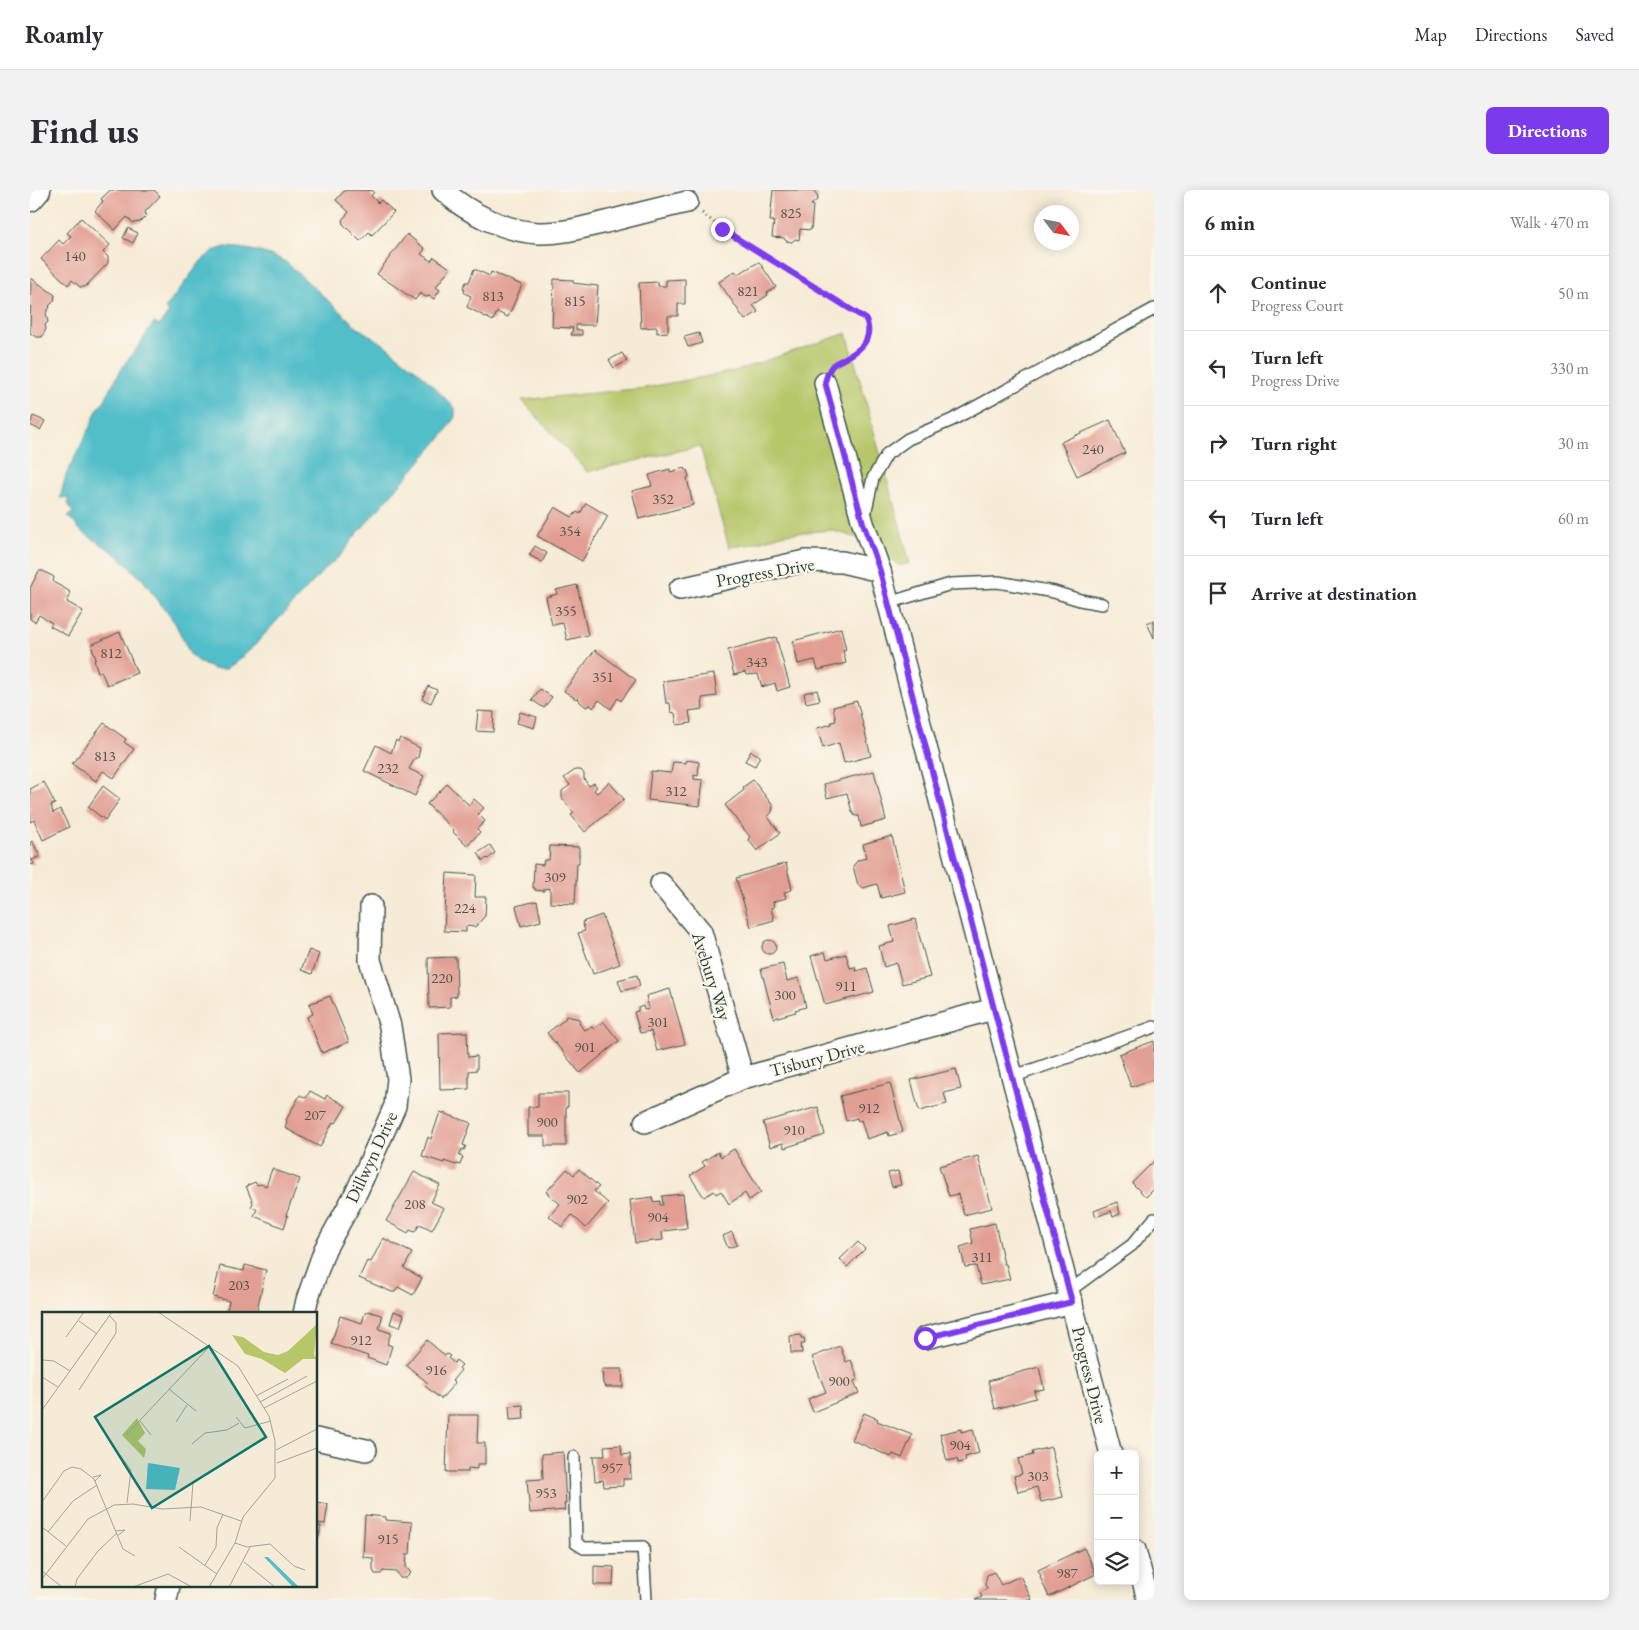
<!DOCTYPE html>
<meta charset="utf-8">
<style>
:root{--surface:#fff;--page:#f2f2f3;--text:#2b2b33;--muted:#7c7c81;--line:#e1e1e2;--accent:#7c3aed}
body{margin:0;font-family:"EB Garamond",serif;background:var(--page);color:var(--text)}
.controls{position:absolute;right:15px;bottom:15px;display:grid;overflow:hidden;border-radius:8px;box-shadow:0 2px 12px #0003}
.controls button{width:45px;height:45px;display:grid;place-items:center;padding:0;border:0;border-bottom:1px solid var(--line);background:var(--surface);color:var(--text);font:25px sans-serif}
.compass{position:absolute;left:1004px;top:15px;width:45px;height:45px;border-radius:50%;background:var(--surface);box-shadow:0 2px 12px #0003;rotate:122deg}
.stop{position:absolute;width:15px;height:15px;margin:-11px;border:4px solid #7c3aed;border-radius:50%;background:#fff}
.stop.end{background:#7c3aed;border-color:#fff;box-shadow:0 1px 5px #0008}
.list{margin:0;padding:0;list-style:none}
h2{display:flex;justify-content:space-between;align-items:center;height:65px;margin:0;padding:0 20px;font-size:21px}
h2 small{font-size:16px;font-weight:400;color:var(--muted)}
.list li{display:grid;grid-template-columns:32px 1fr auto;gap:15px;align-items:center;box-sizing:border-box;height:75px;padding:0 20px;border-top:1px solid var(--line)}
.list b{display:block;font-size:19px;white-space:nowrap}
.list p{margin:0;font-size:16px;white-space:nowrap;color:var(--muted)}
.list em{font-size:16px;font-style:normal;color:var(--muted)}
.icon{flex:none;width:28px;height:28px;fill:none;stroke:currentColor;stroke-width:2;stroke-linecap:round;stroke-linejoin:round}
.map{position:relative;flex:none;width:1124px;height:1410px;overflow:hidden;border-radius:8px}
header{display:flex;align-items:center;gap:30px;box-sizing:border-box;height:70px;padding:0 25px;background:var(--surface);border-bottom:1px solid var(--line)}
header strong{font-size:24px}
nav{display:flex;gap:28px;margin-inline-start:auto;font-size:18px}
.intro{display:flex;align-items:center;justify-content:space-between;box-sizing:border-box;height:120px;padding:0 30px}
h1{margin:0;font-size:35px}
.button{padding:12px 22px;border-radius:8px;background:var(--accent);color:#fff;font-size:18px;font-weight:700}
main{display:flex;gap:30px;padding:0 30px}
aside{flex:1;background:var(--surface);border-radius:8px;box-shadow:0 2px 12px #0003}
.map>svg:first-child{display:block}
</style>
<header>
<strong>Roamly</strong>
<nav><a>Map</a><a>Directions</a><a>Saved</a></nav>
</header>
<div class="intro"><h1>Find us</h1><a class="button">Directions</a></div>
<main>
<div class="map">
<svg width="1124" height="1410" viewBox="0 0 1124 1410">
<rect width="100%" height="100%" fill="#fbf7ec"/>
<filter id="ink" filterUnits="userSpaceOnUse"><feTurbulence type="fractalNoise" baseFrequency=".02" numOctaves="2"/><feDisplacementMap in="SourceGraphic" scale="10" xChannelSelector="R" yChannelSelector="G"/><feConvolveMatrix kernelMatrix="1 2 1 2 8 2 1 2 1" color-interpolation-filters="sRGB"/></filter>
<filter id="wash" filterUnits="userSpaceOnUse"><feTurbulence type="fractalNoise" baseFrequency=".0096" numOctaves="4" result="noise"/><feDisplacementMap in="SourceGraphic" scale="20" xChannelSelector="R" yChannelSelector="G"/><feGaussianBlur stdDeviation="1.12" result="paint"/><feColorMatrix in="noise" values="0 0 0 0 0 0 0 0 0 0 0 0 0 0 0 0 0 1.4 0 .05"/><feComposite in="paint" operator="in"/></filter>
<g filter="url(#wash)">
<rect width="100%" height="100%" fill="#f6ebd6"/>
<!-- green -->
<path fill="#b6c76a" stroke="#6a824f" d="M817,143L880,373L869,376L849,357L832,349L800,340L755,344L718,355L699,357L670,256L557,282L492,210L615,198L705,181Z"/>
<!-- water -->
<path fill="#51bec9" stroke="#387e7e" d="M195,57C217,58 237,62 256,72L328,138L352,153L389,182L425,218V227L414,244L325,346L312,364L293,381L220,460L205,473L195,479H184L174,475L161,466L145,433L113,390L86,364L51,341L38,326L43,323L38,314V307L30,308L36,285L60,237L67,220L75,210L82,195L96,172L105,161L124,133L129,136L139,122L135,119L171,71L183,61Z"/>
<g id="blocks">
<!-- building -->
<g fill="#e29e92">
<path d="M80,0H124L130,6L115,22L116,26L110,32L103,33L97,27L85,40L65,21L73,11L71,9Z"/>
<path d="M315,0H342L344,2L341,6L348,13L351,10L364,22L342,45L339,42L330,51L313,34L312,30L319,22L306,10Z"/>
<path d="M743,0H783L788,6L787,10L781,15H783L781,40L770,39L769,50L765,49L762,52L756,51L754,48L742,47L744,31H740Z"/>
<path d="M51,28L80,55L73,62L78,67V73L55,97H50L42,90L38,95L11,69L29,50L33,54L41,46L37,43Z"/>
<path d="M98,38L108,43L103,53L93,48Z"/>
<path d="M377,44L395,59L391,64L401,71L404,67L420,78L406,97L410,100L404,109L399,106L396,107L390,103L385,110L347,84Z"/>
<path d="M729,72L746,97L737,103L738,105L723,115L728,122L715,130L689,92L705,81L708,84Z"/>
<path d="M444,79L460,86L461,82L492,95L478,127L467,122L463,131L437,117L441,106L434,103L435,100L433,98L436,92H439Z"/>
<path d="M1,88L25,105L24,111L19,116L20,117L16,123L18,132L15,135L16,139L12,147H6L0,143Z"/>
<path d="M524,89L543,90V93L568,96L565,135H546V140H552V145H541L543,138L522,137Z"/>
<path d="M655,89V114H648V126H638V142L627,143V137L611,138L609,93L628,92V96H636V90Z"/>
<path d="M669,143L672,153L658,157L654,147Z"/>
<path d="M592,163L597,171L584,178L579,170Z"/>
<path d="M3,226L15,231L10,240L0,235Z"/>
<path d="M1080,230L1095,263L1047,286L1031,252Z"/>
<path d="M654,278L655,280H657L659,287L657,288L663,315L609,329L602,301L622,296L619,285L640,279V282Z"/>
<path d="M556,313L578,326L552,371L507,346L525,317L542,327L547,322L550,324Z"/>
<path d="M505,356L517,363L512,372L499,365Z"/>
<path d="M9,381H13L24,387L23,392L39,401L40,406L37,412L53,421L38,446L20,436L22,433L9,425L5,432L0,429V398Z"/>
<path d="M547,395L558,445L537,450L533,433L522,435L516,407L527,404L526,400Z"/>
<path d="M1124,430V448L1117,433Z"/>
<path d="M811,438L816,460L813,461L816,473L788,480L785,470L768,474L763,451Z"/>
<path d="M90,442L107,483L77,495L71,481L68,482L64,470L66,469L61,455Z"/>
<path d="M746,447L760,497L747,501L745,493L732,497L728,484L716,485L715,482L704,485L698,460Z"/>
<path d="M565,460L606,490L591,511L588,508L581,519L569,510L563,518L561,515L556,517L550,512L548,507L546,509L534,501Z"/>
<path d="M684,484L687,506L672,508L673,519L659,521L661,533L647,535L645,523L641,522L640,513H636L633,491Z"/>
<path d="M398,496L407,500L401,513L392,509Z"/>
<path d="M510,499L522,507L514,518L502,510Z"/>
<path d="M787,500L790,510L776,513L774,503Z"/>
<path d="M827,511L841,566L814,573L809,553L793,558L787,538L802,534L801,532L806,531L803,517Z"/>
<path d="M448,521L464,522L463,542L446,541Z"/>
<path d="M490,522L507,527L504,538L487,533Z"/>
<path d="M74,533L96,549L94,552L104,559L84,588L73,581L66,591L42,574Z"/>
<path d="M370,548L390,558L388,568H385L379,579L394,586L385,606L334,581L346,555L361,563L366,550L368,552Z"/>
<path d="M721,561L730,566L725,576L715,571Z"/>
<path d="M657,570L669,572L668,586L664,585V589L673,590L670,616L618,610L621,581L641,583L643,572L656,573Z"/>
<path d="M545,580H551L554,584V589L559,596L564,593L567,597L564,600L567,603L579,592L594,609L555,642L541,625L544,623L532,608V601L540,595L534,588Z"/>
<path d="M844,581L856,630L831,637L829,626H825L822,622L817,603L797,608L794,594Z"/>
<path d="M723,590L743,616L742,622L738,627L750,643L727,661L718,649L720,647L695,615L714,600L713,597Z"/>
<path d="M14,592L25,614L21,615L23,623L30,619L39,637L13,650L4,630L0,632V599Z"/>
<path d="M417,594L439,615L444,609L454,618L448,624L455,631L447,639L450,642L437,656L423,642L424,640L397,614Z"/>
<path d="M73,596L90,609L75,630L58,617Z"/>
<path d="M862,646L875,702L851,708L847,694L833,698L828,695L823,676L828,670L836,668L833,654Z"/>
<path d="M2,651L10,666L2,670L4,674L0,675V653Z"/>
<path d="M460,655L465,663L458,669L457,668L453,671L448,663Z"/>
<path d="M520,656L549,657V673H547L545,714L520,713V698L514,699V701L505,700V698H503L504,674L513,675L514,670H519Z"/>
<path d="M756,673L762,700L754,702L756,708L743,712L744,717L741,718L744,730L721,737L706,688Z"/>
<path d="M417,683L446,685L445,707H456L455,726L445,737L436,736V742L414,741Z"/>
<path d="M507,711L511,731L491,736L486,716Z"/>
<path d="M572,725L590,774L563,784L548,743L555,741L552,732Z"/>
<path d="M885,729L900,787L872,794L866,773L854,777L849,756L864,752L860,736Z"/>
<circle cx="739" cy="757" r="7"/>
<path d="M279,760L289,764L282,784L271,780Z"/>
<path d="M795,762L797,769L816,764L820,778L825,777L826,781L837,778L844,802L795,815L781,766Z"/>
<path d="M426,767L427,806L420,807V817L399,818L398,768Z"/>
<path d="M753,774L757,791L769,788L776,817L765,820L766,822L744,828L731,779Z"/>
<path d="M607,785L610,796L592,801L588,790Z"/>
<path d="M640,799L655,854L627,861L621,841L610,843L604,822L608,821V818L613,816L614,820L619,819L616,806Z"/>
<path d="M300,806L319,852L292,863L277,827L283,824L279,814Z"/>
<path d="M536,826L550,829L549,833L554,840L562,837L564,839L573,831L589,851L550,883L517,843L535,829Z"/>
<path d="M437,842L438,867L447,866V880L439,881V899L410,900L409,843Z"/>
<path d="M1124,851V889L1101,897L1089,864Z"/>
<path d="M926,879L931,899L914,903L917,914L889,921L881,890Z"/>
<path d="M860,893L873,942L859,946L858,942L837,949L831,930L828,931L827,928L816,931L810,906Z"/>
<path d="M280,901L295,909L297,905L316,916L306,933L303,932L290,957L255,938L257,931L256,930L270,905L276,908Z"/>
<path d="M508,903H538V917H536V956H515V946H498V917H508Z"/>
<path d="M788,917L795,945L754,958L753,953L740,957L733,932Z"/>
<path d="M410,922L441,933L433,955L436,956L434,960L432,959L429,966L433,967L430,975L427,974L426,975L414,971V973L392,966L398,947L401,949Z"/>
<path d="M704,959L731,1002L719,1010L715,1003L699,1014L691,1001L686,1004L684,1001L674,1007L660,986L675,976L672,972L688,962L691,967Z"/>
<path d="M948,966L962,1018L934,1025L928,1004L919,1006L909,976Z"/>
<path d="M1124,971V999L1116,1007L1102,993Z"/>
<path d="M242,979L270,989L256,1025L258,1026L254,1038L224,1026L227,1019L221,1017L223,1013L216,996L225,992L227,995L231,994L236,996Z"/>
<path d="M537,979L544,985L549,979L569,997L564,1001L578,1013L556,1038L542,1025L532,1037L519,1026L530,1014L516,1002Z"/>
<path d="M868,981L871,995L862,997L858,983Z"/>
<path d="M384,982L410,995L401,1012L414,1018L402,1040L390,1034L385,1042L380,1040L378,1043L356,1031Z"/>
<path d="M653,1004L657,1038L634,1041L632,1043L633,1050L605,1053L600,1010L622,1007L623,1012L630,1011V1015H633L632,1006Z"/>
<path d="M1087,1012L1090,1024L1083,1027L1081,1021L1066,1027L1064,1021Z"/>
<path d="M965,1033L974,1074H976L980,1089L951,1095L946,1076L935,1077L930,1057L943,1053L940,1039Z"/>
<path d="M702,1042L707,1055L698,1058L693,1046Z"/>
<path d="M353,1048L382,1063L374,1078L392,1088L383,1105L368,1097L365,1102H362L329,1088L337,1071L341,1072Z"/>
<path d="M828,1052L835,1059L817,1077L810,1069Z"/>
<path d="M215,1075L236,1080L226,1124H196L199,1111L183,1107L190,1076L214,1081Z"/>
<path d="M338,1121L351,1125L352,1128L349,1139L361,1143L357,1154L362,1156L356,1175L337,1168L338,1166L301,1154L310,1126L332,1133L335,1123Z"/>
<path d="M364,1121L374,1125L370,1137L360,1134Z"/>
<path d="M771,1145V1148H774L775,1154H771L772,1163H761L760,1146Z"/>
<path d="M397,1150L415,1166L417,1164L420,1166L418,1168L424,1173L426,1170L432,1175L429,1178L431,1180L422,1191L425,1193L411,1209L395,1196L398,1193L376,1175Z"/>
<path d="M810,1156L816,1172L821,1170L828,1189L824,1191L829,1203L783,1222L778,1209L796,1202L782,1167Z"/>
<path d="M1009,1177L1014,1199L1004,1201L1006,1208L965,1219L958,1191Z"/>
<path d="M572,1179H592L593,1197H576L573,1194Z"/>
<path d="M493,1215L494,1229L480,1230L479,1216Z"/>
<path d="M834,1223L848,1229L847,1231L882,1245L872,1268L863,1264L861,1267L822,1250Z"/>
<path d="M418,1225H448L447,1253H455V1274H447V1279L438,1278V1282H416Z"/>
<path d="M931,1239V1242L943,1239L949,1263L935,1267L936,1271L928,1273L927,1269L917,1271L910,1244Z"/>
<path d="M591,1255L592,1265L600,1264L601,1289H593V1296L574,1297L573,1290L565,1291L563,1266H575L574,1256Z"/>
<path d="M1021,1257L1033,1307L1011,1312L1007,1297L988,1302L984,1286L992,1284L988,1269L1003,1265L1002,1262Z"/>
<path d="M533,1262L536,1314H534L535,1320L500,1323L497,1290L513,1289L512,1264Z"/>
<path d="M286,1312L298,1314L295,1334L286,1333Z"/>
<path d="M335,1325L355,1327V1330L382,1332L380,1364H377L376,1377L381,1383L376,1388H370L367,1382L353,1381L351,1384H345L343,1380V1368L333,1367Z"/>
<path d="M286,1335L291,1336L289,1346H286Z"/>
<path d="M1054,1358L1066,1384L1019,1407L1010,1387L1011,1386L1008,1380Z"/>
<path d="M564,1376L584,1377L583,1395H564Z"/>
<path d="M964,1382L971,1395L990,1386L1002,1410H945L952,1407L950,1403L957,1399L955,1394L957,1385Z"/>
</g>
</g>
</g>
<g filter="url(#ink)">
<use href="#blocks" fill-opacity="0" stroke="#3f574c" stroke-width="1"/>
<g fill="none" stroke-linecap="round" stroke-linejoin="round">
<!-- service casing -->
<g stroke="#3f574c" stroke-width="14">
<g id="service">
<path d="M835,324L843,288L857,264L878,249L922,230L1124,119"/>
<path d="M858,413L921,394L968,392L1024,402L1050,410L1072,414"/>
<path d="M982,887L1124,837"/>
<path d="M1039,1101L1102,1055L1124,1029"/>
<path d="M544,1267L546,1353L554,1358L613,1357L616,1410"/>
</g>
</g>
<!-- minor casing -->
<g stroke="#3f574c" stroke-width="24">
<g id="minor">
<path d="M413,0C437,23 475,41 508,43C531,44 554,37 576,32C603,25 630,18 657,12"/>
<path d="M795,193L833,333L850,381L1081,1264"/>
<path d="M650,399L775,371L812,372L850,381"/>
<path d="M631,694L671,742L713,888"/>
<path d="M615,932L713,888L963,819"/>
<path d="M274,1124L277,1110L295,1059L327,1001L365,916L368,889L360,836L340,770L341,716"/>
<path d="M895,1148L1042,1112"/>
<path d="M286,1249L336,1260"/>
<path d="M1105,1360L1118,1410"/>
<path d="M136,1410L139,1396"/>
</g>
</g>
<!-- tertiary casing -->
<g stroke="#3f574c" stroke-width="29">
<path id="tertiary" d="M0,8L7,0"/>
</g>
<!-- path -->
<path stroke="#3f574c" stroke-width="3" stroke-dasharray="1 4" stroke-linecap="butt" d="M672,23L692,39L836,129C843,147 833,158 817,167C812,170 807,171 803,175"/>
<!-- service -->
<use href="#service" stroke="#fff" stroke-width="11"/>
<!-- minor -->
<use href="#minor" stroke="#fff" stroke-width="21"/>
<!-- tertiary -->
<use href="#tertiary" stroke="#fff" stroke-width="26"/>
</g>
</g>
<g fill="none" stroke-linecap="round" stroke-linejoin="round" filter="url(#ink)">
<!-- route -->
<path stroke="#7c3aed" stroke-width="6" d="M692,39L836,129C843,147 834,158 817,167C813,170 807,171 803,175C798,180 797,185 795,192L833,333L850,381L964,819L1042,1112L895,1148"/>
</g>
<g text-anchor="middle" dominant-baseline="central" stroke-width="4.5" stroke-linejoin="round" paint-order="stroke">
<!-- number labels -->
<g font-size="15" fill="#50554c">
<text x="761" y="22">825</text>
<text x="45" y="65">140</text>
<text x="718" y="100">821</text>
<text x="463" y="105">813</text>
<text x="545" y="110">815</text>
<text x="1063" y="258">240</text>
<text x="633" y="308">352</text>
<text x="540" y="340">354</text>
<text x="536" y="420">355</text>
<text x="81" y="462">812</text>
<text x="727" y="471">343</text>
<text x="573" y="486">351</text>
<text x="75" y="565">813</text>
<text x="358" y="577">232</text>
<text x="646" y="600">312</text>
<text x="525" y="686">309</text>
<text x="435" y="717">224</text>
<text x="412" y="787">220</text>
<text x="816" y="795">911</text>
<text x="755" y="804">300</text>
<text x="628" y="831">301</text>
<text x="555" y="856">901</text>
<text x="839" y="917">912</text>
<text x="285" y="924">207</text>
<text x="517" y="931">900</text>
<text x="764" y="939">910</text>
<text x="547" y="1008">902</text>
<text x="385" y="1013">208</text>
<text x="628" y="1026">904</text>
<text x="952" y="1066">311</text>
<text x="209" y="1094">203</text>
<text x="331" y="1149">912</text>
<text x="406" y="1179">916</text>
<text x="809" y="1190">900</text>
<text x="930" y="1254">904</text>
<text x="582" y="1277">957</text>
<text x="1008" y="1285">303</text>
<text x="516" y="1302">953</text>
<text x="358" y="1348">915</text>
<text x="1037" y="1382">987</text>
</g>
<!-- street labels -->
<g font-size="18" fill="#1f3d34" stroke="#fbf7ec">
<text transform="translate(735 382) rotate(-10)">Progress Drive</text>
<text transform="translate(682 786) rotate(72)">Avebury Way</text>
<text transform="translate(787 868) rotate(-15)">Tisbury Drive</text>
<text transform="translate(341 967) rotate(-65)">Dillwyn Drive</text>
<text transform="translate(1060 1185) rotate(76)">Progress Drive</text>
</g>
</g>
<!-- overview -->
<g transform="translate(12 1122)">
<rect width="275" height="275" fill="#f6ebd6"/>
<path d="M275,12L272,43L275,47H261L243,61L220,47L203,42L190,23L201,25L222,40L236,43L246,39ZM95,106L103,121L96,129L104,137L102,146L80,123Z" fill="#b6c76a"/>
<path d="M106,151L138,156L133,178L104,177ZM222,245H226L257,275H251Z" fill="#51bec9"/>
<path fill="none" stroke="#a0a595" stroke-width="1" d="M116,0L196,54L227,104L233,129V166L201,205L193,231L167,275M37,9L55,22M24,25L42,0M0,48L12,49L28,59M0,65L16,75M127,77L154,99M37,78L74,21V11L68,4M214,84L246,67M218,90L265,64M222,96L275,69M0,98L70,0M194,105L203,116L229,109M98,109L109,123M134,110L145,93M85,122L168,34M150,132L163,121L185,118L197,111M234,138L275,117M77,142L89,158L85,191M235,151L275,136M51,165L59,163L53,169M0,190L22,159L30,155L39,157L52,167L81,237L93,244M148,209L151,171M0,215L24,234M74,219L83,218L75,224M6,220L31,189L55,173M193,231L205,235L228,232L252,254L263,258M137,235L175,262M202,250L233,275M163,253L174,235L175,216L181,202M0,259L20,275M0,267L46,207L72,193L91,192L120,197L159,195L199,209M33,275L35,267L56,239L75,221M91,275L126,262L150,275M187,275L208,235"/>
<path fill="#0f766e" fill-opacity="0.15" stroke="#0f766e" stroke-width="2.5" d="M167,34L224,125L110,196L53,105Z"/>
<rect width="275" height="275" fill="none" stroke="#1f3d34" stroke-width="2.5"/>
</g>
</svg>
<div class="controls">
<button>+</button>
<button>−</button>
<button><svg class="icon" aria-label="layers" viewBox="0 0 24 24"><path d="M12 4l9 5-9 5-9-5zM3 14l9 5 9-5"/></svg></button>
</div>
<svg class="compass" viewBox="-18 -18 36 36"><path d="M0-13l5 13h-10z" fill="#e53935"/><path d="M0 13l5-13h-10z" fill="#7c7c81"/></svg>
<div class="stop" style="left:895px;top:1148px"></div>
<div class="stop end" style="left:692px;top:39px"></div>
</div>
<aside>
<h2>6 min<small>Walk · 470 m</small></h2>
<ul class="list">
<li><svg class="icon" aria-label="ahead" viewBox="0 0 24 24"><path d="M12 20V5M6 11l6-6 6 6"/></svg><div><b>Continue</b><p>Progress Court</p></div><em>50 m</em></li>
<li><svg class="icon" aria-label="left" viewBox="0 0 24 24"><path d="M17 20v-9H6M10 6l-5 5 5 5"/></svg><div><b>Turn left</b><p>Progress Drive</p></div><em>330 m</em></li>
<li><svg class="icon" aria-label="right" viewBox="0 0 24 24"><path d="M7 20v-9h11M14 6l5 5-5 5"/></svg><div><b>Turn right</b></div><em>30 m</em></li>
<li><svg class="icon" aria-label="left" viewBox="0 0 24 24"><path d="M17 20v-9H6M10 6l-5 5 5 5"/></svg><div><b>Turn left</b></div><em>60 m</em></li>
<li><svg class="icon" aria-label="arrive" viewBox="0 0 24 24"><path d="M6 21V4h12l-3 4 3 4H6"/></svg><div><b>Arrive at destination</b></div></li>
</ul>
</aside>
</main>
